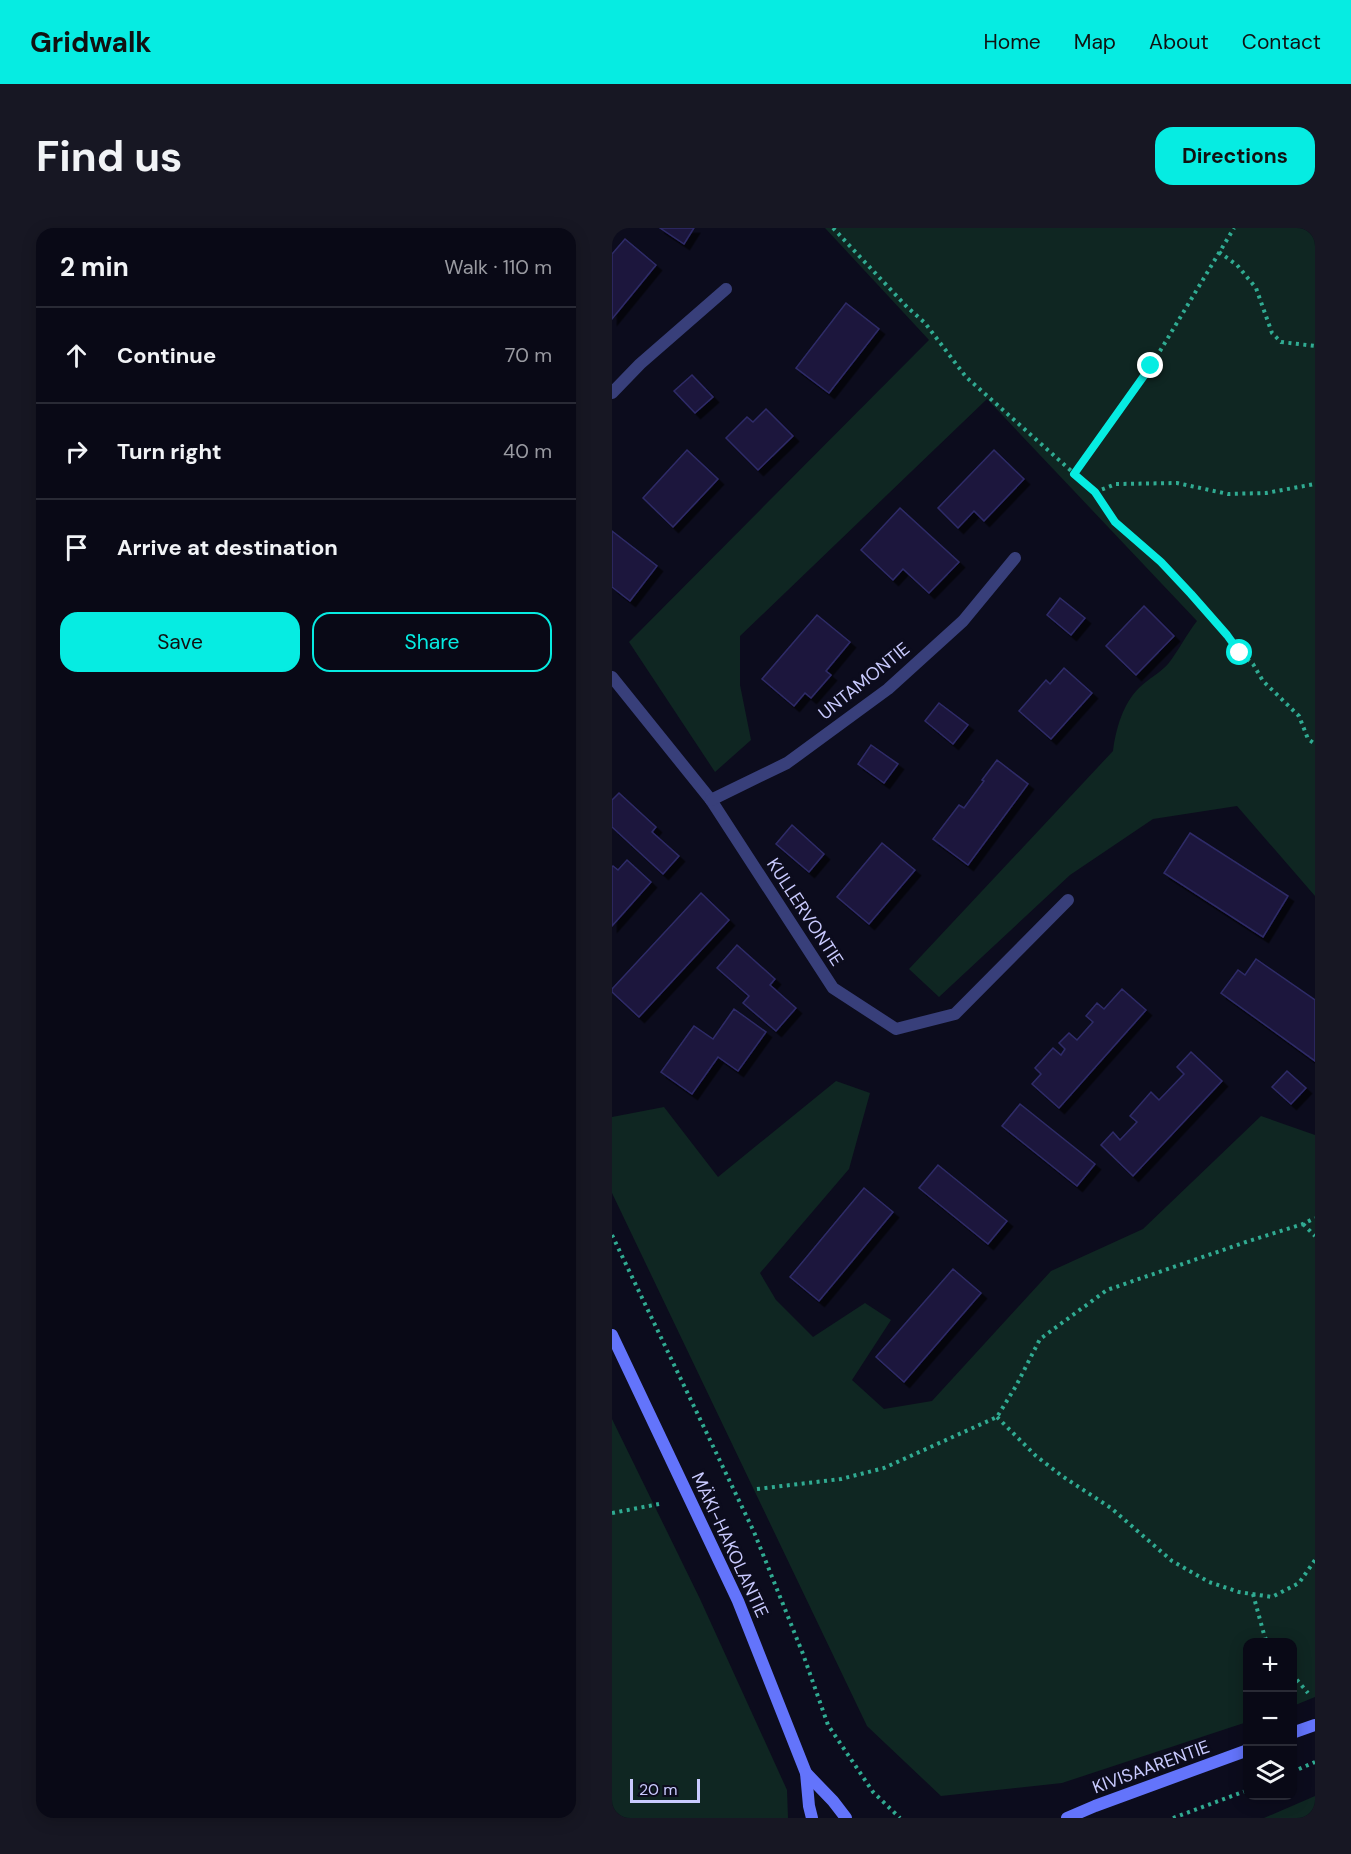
<!DOCTYPE html>
<meta charset="utf-8">
<style>
:root{--surface:#090916;--page:#171723;--text:#f1f3f6;--muted:#999aa1;--line:#292a35;--accent:#06ece2}
body{margin:0;font-family:"DM Sans",sans-serif;background:var(--page);color:var(--text)}
.controls{position:absolute;right:18px;bottom:18px;display:grid;overflow:hidden;border-radius:12px;box-shadow:0 3px 15px #0003}
.controls button{width:54px;height:54px;display:grid;place-items:center;padding:0;border:0;border-bottom:2px solid var(--line);background:var(--surface);color:var(--text);font:30px sans-serif}
.scale{position:absolute;left:18px;bottom:15px;width:70px;box-sizing:border-box;padding-left:6px;border:3px solid #c9cafe;border-top:0;font-size:16px;line-height:21px;white-space:nowrap;color:#c9cafe;-webkit-text-stroke:4px #0c0c1d;paint-order:stroke}
.stop{position:absolute;width:18px;height:18px;margin:-14px;border:4px solid #06ece2;border-radius:50%;background:#fff}
.stop.end{background:#06ece2;border-color:#fff;box-shadow:0 2px 6px #0008}
.list{margin:0;padding:0;list-style:none}
h2{display:flex;justify-content:space-between;align-items:center;height:78px;margin:0;padding:0 24px;font-size:26px}
h2 small{font-size:20px;font-weight:400;color:var(--muted)}
.list li{display:grid;grid-template-columns:39px 1fr auto;gap:18px;align-items:center;box-sizing:border-box;height:96px;padding:0 24px;border-top:2px solid var(--line)}
.list b{display:block;font-size:22px;white-space:nowrap}
.list em{font-size:20px;font-style:normal;color:var(--muted)}
.actions{display:flex;gap:12px;padding:18px 24px}
.actions a{flex:1;padding:14px 0;border:2px solid var(--accent);border-radius:18px;text-align:center;font-size:21px;color:var(--accent)}
.actions .main{background:var(--accent);color:#111}
.icon{flex:none;width:33px;height:33px;fill:none;stroke:currentColor;stroke-width:2;stroke-linecap:round;stroke-linejoin:round}
.map{position:relative;flex:none;width:703px;height:1590px;overflow:hidden;border-radius:18px}
header{display:flex;align-items:center;gap:36px;box-sizing:border-box;height:84px;padding:0 30px;background:var(--accent);color:#111}
header strong{font-size:28px}
nav{display:flex;gap:33px;margin-inline-start:auto;font-size:21px}
.intro{display:flex;align-items:center;justify-content:space-between;box-sizing:border-box;height:144px;padding:0 36px}
h1{margin:0;font-size:42px}
.button{padding:15px 27px;border-radius:18px;background:var(--accent);color:#111;font-size:21px;font-weight:700}
main{display:flex;gap:36px;padding:0 36px}
aside{flex:1;background:var(--surface);border-radius:18px;box-shadow:0 3px 15px #0003}
.map>svg:first-child{display:block}
</style>
<header>
<strong>Gridwalk</strong>
<nav><a>Home</a><a>Map</a><a>About</a><a>Contact</a></nav>
</header>
<div class="intro"><h1>Find us</h1><a class="button">Directions</a></div>
<main>
<aside>
<h2>2 min<small>Walk · 110 m</small></h2>
<ul class="list">
<li><svg class="icon" aria-label="ahead" viewBox="0 0 24 24"><path d="M12 20V5M6 11l6-6 6 6"/></svg><div><b>Continue</b></div><em>70 m</em></li>
<li><svg class="icon" aria-label="right" viewBox="0 0 24 24"><path d="M7 20v-9h11M14 6l5 5-5 5"/></svg><div><b>Turn right</b></div><em>40 m</em></li>
<li><svg class="icon" aria-label="arrive" viewBox="0 0 24 24"><path d="M6 21V4h12l-3 4 3 4H6"/></svg><div><b>Arrive at destination</b></div></li>
</ul>
<div class="actions"><a class="main">Save</a><a>Share</a></div>
</aside>
<div class="map">
<svg width="703" height="1590" viewBox="0 0 703 1590">
<defs>
<filter id="shadow"><feDropShadow dx="5.5" dy="5.5" stdDeviation="0" flood-color="#0009"/></filter>
</defs>
<rect width="100%" height="100%" fill="#0c0c1d"/>
<!-- green -->
<g fill="#0f2622">
<path d="M213,0H703V668L625,578L541,591L458,647L327,769L297,741L501,523C504,500 511,476 527,460C536,451 548,445 556,436C567,422 574,407 585,393L375,171L128,408V457L139,512L103,544L17,414L317,112Z"/>
<path d="M224,853L258,865L237,941L148,1045L164,1072L201,1109L253,1075L279,1092L240,1152L272,1181L320,1173L439,1043L531,1001L649,888L703,907V1469L681,1478L680,1414H636L635,1494L450,1555L329,1568L255,1498L0,965V889L52,879L106,949Z"/>
<path d="M0,1191L88,1371L175,1562L176,1590H0Z"/>
<path d="M703,1568V1590H652Z"/>
</g>
<!-- building -->
<g fill="#1b193d" stroke="#2f2b68" stroke-width="1.5" filter="url(#shadow)">
<path d="M48,0H82L72,16Z"/>
<path d="M13,11L44,37L0,91V26Z"/>
<path d="M234,75L267,101L217,165L184,140Z"/>
<path d="M80,147L101,169L83,185L62,163Z"/>
<path d="M154,181L181,208L146,242L114,210L135,189L141,194Z"/>
<path d="M75,222L106,251L61,299L31,270Z"/>
<path d="M382,222L412,251L372,293L362,283L346,300L326,280Z"/>
<path d="M288,280L347,334L317,365L291,341L281,352L249,322Z"/>
<path d="M0,303L45,338L18,373L0,359Z"/>
<path d="M448,370L473,390L459,407L435,387Z"/>
<path d="M532,378L562,408L524,447L494,418Z"/>
<path d="M205,387L238,414L214,443L219,447L199,470L193,465L182,478L150,451Z"/>
<path d="M452,440L480,465L439,511L407,483L434,452L438,456Z"/>
<path d="M327,475L356,497L341,516L313,493Z"/>
<path d="M259,517L286,536L272,555L246,536Z"/>
<path d="M385,532L416,556L356,637L321,611L347,577L352,580L372,553L370,552Z"/>
<path d="M7,565L44,599L40,604L67,628L51,646L0,599V572Z"/>
<path d="M180,597L212,626L197,644L164,616Z"/>
<path d="M578,605L676,668L651,709L552,645Z"/>
<path d="M270,615L303,642L257,696L225,669Z"/>
<path d="M15,632L39,654L0,698V639L1,638L6,642Z"/>
<path d="M89,665L117,692L27,789L0,764V761Z"/>
<path d="M125,717L163,751L158,757L184,780L164,803L131,775L137,768L105,740Z"/>
<path d="M644,731L703,772V833L609,765L626,742L633,747Z"/>
<path d="M510,761L534,782L447,880L420,856L429,846L423,840L441,820L449,827L453,821L447,815L457,805L465,812L481,794L474,788L485,775L492,781Z"/>
<path d="M122,781L154,804L126,843L106,829L80,866L49,844L82,798L101,811Z"/>
<path d="M579,824L610,853L521,948L489,917L501,904L508,912L525,894L518,888L539,864L547,872L572,846L565,839Z"/>
<path d="M675,843L694,860L679,876L660,859Z"/>
<path d="M408,876L483,936L465,958L390,898Z"/>
<path d="M326,937L395,993L376,1016L307,960Z"/>
<path d="M252,960L281,984L207,1073L178,1049Z"/>
<path d="M341,1041L369,1065L292,1154L264,1129Z"/>
</g>
<g fill="none" stroke-linecap="round" stroke-linejoin="round">
<!-- path -->
<g stroke="#30ab92" stroke-width="4" stroke-dasharray="3 4.5" stroke-linecap="butt">
<path d="M221,0L295,79L313,95L354,149L483,264L503,294L549,334L579,366L615,407L628,425L641,436L651,453L687,488L696,511L703,516"/>
<path d="M607,24L625,37L644,60L660,105L669,114L703,118"/>
<path d="M462,246L539,138L622,0"/>
<path d="M483,264L504,256L565,255L616,266L654,265L703,256"/>
<path d="M691,996L703,1008"/>
<path d="M0,1007L142,1304L191,1426L216,1497L261,1564L288,1590"/>
<path d="M385,1189L424,1228L450,1248L499,1280L560,1333L597,1354L627,1364L660,1369L687,1355L703,1332"/>
<path d="M145,1261L229,1251L272,1240L385,1189L404,1158L428,1111L495,1062L637,1013L691,996L703,990"/>
<path d="M0,1285L47,1276"/>
<path d="M641,1366L653,1410L657,1414"/>
<path d="M680,1446L696,1465"/>
<path d="M680,1544L703,1534"/>
<path d="M561,1590L636,1562"/>
</g>
<!-- street -->
<g stroke="#383f7a" stroke-width="12">
<path d="M0,165L28,136L114,61"/>
<path d="M0,449L99,572L221,760L284,801L343,786L456,672"/>
<path d="M99,572L175,535L276,461L351,393L403,330"/>
</g>
<!-- secondary -->
<g stroke="#6374fb" stroke-width="12">
<path d="M0,1107L126,1373L194,1545L197,1578L200,1590"/>
<path d="M680,1505L703,1497"/>
<path d="M194,1545L221,1573L234,1590"/>
<path d="M455,1590L483,1578L636,1522"/>
</g>
</g>
<g fill="none" stroke-linecap="round" stroke-linejoin="round">
<!-- route -->
<path stroke="#06ece2" stroke-width="8" d="M539,138L462,246L483,264L503,294L549,334L579,366L615,407L628,425"/>
</g>
<g text-anchor="middle" dominant-baseline="central" stroke-width="6" stroke-linejoin="round" paint-order="stroke">
<!-- street labels -->
<g font-size="18" fill="#c9cafe" stroke="#0c0c1d">
<text transform="translate(252 453) rotate(-39)">UNTAMONTIE</text>
<text transform="translate(193 684) rotate(57)">KULLERVONTIE</text>
<text transform="translate(118 1317) rotate(65)">MÄKI-HAKOLANTIE</text>
<text transform="translate(539 1539) rotate(-20)">KIVISAARENTIE</text>
</g>
</g>
</svg>
<div class="controls">
<button>+</button>
<button>−</button>
<button><svg class="icon" aria-label="layers" viewBox="0 0 24 24"><path d="M12 4l9 5-9 5-9-5zM3 14l9 5 9-5"/></svg></button>
</div>
<div class="scale">20 m</div>
<div class="stop" style="left:628px;top:425px"></div>
<div class="stop end" style="left:539px;top:138px"></div>
</div>
</main>
